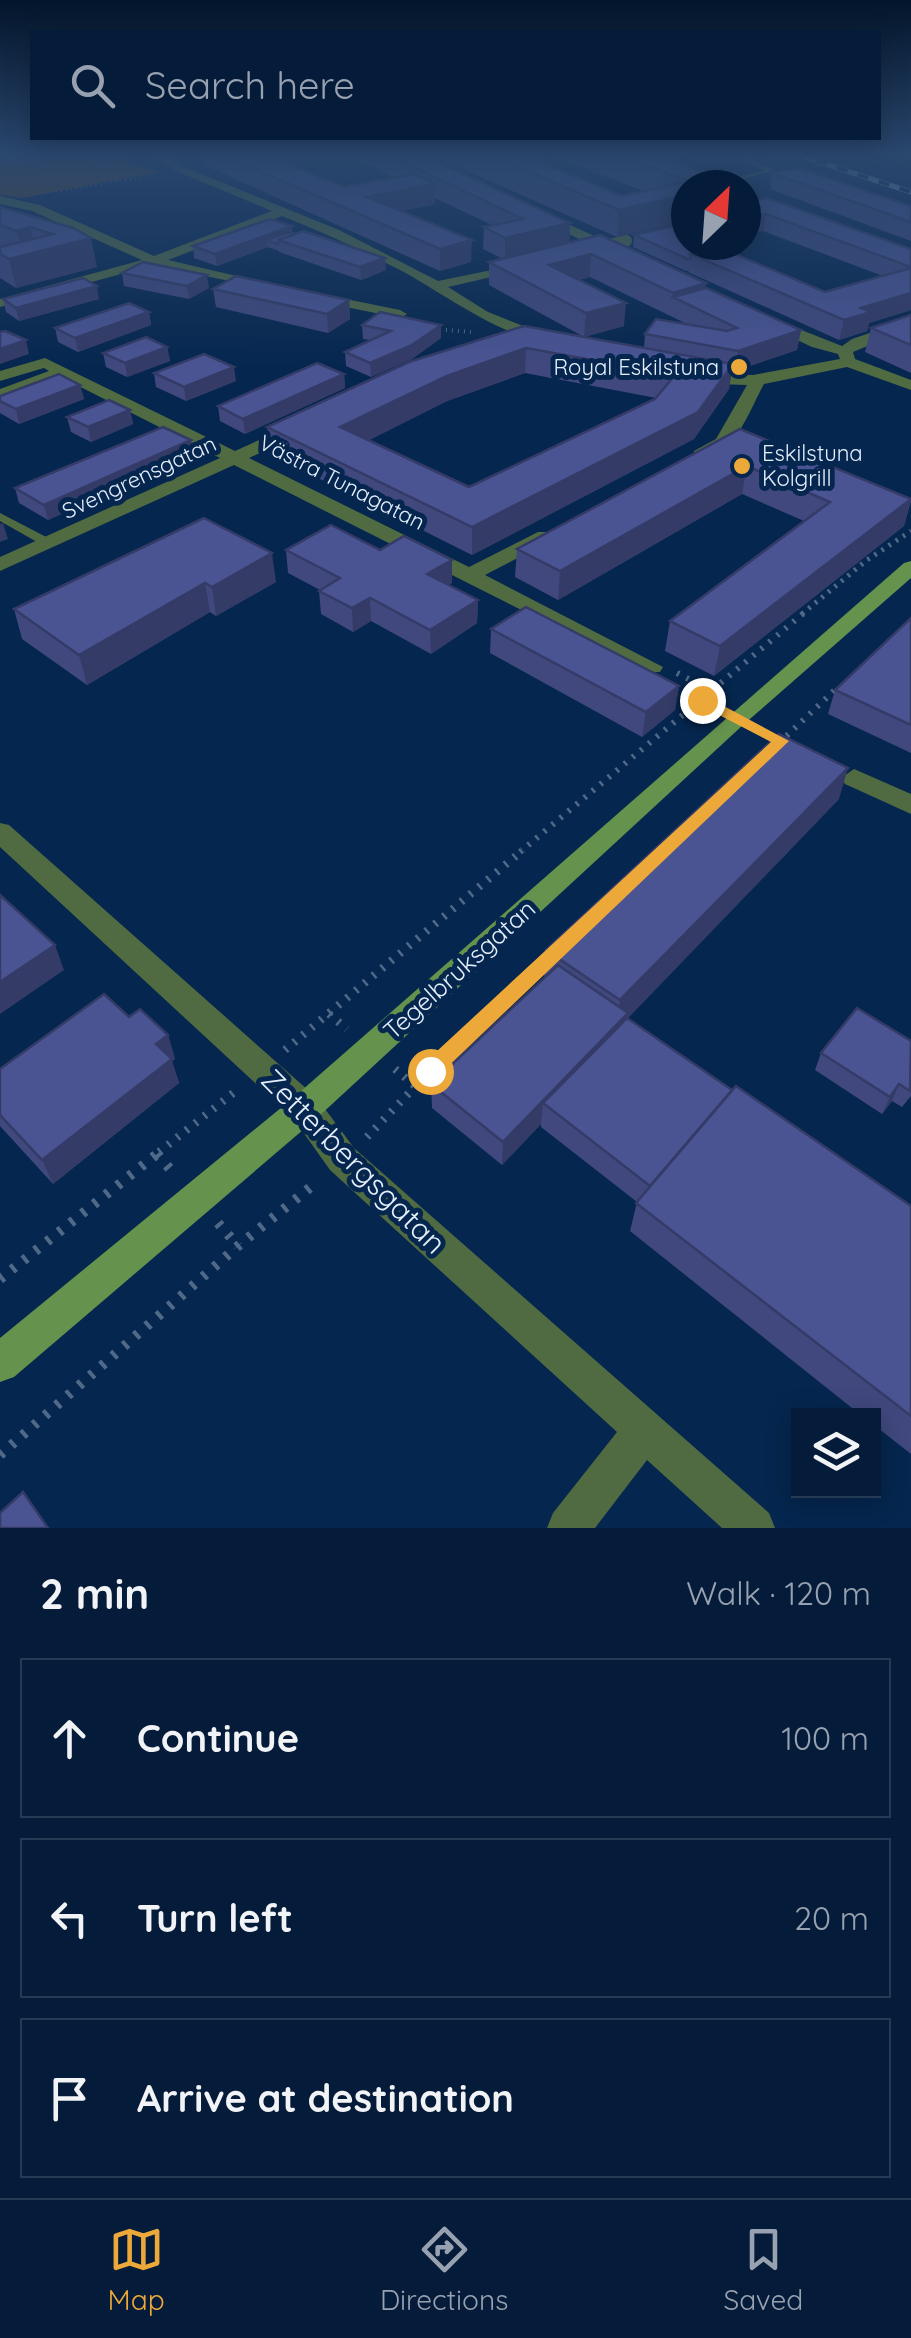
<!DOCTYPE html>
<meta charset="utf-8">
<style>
:root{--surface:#041c3a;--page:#122945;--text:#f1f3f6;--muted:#97a1af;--line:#253a54;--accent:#eca93a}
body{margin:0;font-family:Quicksand,sans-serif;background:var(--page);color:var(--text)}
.controls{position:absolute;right:30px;bottom:30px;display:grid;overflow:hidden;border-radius:0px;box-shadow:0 5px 25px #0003}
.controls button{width:90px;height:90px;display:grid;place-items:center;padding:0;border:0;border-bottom:2px solid var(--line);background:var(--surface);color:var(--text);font:50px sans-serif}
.compass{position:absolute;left:671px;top:170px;width:90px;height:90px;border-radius:50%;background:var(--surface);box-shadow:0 5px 25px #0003;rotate:25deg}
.stop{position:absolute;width:30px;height:30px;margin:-22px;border:8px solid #eca93a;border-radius:50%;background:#fff}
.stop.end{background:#eca93a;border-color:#fff;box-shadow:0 2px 10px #0008}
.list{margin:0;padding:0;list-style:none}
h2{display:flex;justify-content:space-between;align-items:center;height:130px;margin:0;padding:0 40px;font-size:42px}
h2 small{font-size:32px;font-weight:400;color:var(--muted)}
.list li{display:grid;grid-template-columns:65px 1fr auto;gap:30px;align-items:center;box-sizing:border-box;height:160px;margin:0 20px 20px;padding:0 20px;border:2px solid var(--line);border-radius:0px}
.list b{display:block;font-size:38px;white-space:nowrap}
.list em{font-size:32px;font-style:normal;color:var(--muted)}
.icon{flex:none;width:55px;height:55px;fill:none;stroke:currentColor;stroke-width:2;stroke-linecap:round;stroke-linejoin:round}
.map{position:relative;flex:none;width:911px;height:1528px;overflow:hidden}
.search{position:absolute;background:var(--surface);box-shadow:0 5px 25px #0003;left:30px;right:30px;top:30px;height:110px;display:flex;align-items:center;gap:25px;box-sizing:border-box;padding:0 35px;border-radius:0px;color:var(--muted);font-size:38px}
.sheet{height:670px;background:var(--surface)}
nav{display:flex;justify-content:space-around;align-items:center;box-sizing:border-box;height:140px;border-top:2px solid var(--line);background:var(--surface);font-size:28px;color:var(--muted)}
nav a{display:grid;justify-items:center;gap:5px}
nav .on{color:var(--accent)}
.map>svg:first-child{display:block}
</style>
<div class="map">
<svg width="911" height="1528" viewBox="0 0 911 1528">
<rect width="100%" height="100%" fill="#05264e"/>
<!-- forest -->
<path fill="#5f461f" d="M0,154H117L133,165L161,172L22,198L0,195Z"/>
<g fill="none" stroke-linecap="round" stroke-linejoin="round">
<!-- path-far5 -->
<g stroke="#506988" stroke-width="2.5" stroke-dasharray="1 4" stroke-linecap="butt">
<path d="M86,154L101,170L92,183"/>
<path d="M56,192L152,176"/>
<path d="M643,232L686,222"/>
</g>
<!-- path-far4 -->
<path stroke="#506988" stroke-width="4" stroke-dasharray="1 5" stroke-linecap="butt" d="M434,329L471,332"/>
<!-- path-far3 -->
<path stroke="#506988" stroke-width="5" stroke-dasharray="2.5 6" stroke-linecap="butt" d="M802,614L867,560L911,531"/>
<!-- path-far2 -->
<g stroke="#506988" stroke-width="6" stroke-dasharray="2.5 8" stroke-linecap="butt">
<path d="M677,673L712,691"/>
<path d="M779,743L839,686"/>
<path d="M520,852L805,612"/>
</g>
<!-- path-far1 -->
<g stroke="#506988" stroke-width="8" stroke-dasharray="2.5 9" stroke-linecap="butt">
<path d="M329,1014L347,1029"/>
<path d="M285,1050L523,850"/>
<path d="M395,1069L415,1086"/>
<path d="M367,1137L430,1071L551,957"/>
<path d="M159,1152L237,1090"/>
</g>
<!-- path -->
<g stroke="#506988" stroke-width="10" stroke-dasharray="4 11" stroke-linecap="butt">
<path d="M157,1154L176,1176"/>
<path d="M218,1223L238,1246"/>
<path d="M0,1279L162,1150"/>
<path d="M0,1455L238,1246L317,1182"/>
</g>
<!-- lane -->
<g fill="#506b41" fill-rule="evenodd">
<path d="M723,154H733L775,170L722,185H711L765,170Z"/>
<path d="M0,513L52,540L54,543L52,546H44L0,521Z"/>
</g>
<!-- street -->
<g fill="#506b41" fill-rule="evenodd">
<path d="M150,154H163L184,167L339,230L438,281L526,263V269L448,287L488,312L553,338C528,355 428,284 402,271C363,251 323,232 282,216L168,260L267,283V289L154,265L0,307V299L142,260L32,211L0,204V196L40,205L154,256L272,211L176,171Z"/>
<path d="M897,154H911V160Z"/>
<path d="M539,211L621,248L623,251L611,254L535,218Z"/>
<path d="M316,293L400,310L407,314L400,318L311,300L309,297Z"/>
<path d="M771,318L842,346L852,339L911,319V328L853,352L855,359L911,380V390L847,367L764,384C749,411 732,464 694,459V451L716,439L747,385L715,384L687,376L689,373L753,375L840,359L838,354L812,347L766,325V319Z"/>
<path d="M45,358L235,451L292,425H304V433L249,458L469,567L538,532H552V540L485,575L663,667L660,672H644L234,465L0,571V557L220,458L61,377L0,400V389L49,371L44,368L0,381V371Z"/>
<path d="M854,769L911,794V814L845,784L841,778Z"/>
<path d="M0,823L9,825L317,1098L354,1148L769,1513L775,1528H722L647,1460L595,1528H547L553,1513L617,1432L330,1170L293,1118L0,847Z"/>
</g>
<!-- secondary -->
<path fill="#65924d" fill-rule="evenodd" d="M911,561V578L743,725L317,1118L14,1377L0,1382V1338L293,1098L904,563Z"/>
<!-- rail casing -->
<g stroke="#95a7be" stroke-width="5">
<path id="rail" d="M795,154L911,192"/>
</g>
<!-- rail -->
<use href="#rail" stroke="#05264e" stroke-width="4" stroke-dasharray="11" stroke-linecap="butt"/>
<!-- street-bridge -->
<path stroke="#506b41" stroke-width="12" d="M585,251L626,241"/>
</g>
<!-- wall -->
<g fill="#40487e" fill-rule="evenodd">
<path d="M200,154H337L288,164L344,187L394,178L346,154H419L570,223L569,243L706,288L801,330L797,350L735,371L732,370L729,389L694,439L472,555L270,454L267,427L524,326L644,348L645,334L687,324L590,277L579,280L624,326L584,337L489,285V262L503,259L483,249L484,227L492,225L435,198V204L401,211L471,262L440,271L202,164ZM525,373L656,398L469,487L369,440L447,401Z"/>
<path d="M429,154H521L622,196L644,191L547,154H655L730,180L686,185V221L617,237Z"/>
<path d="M674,154H740L739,164L714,169Z"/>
<path d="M772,173L911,206V241L770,189Z"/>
<path d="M746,203L911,249V310L869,323L867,331L839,340L688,272L689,270L686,271L633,247L634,235L686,245H707L704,246L825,292L883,276L763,231Z"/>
<path d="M0,207L73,228L97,267L16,288L0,278Z"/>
<path d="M293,233L386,270L361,280L279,252V251L268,247L217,266L194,258L193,246Z"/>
<path d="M122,273L209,288L189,299L124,286Z"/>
<path d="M213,289L349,300L350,319L328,333L216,307Z"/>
<path d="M3,299H99L19,321L6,312Z"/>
<path d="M149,312L151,325L78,352L58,342L55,328Z"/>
<path d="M911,315V373L865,352L871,328Z"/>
<path d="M362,325L441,338L412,359L371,377L346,366L345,352L371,340L363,339Z"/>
<path d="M167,347L170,361L127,377L106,367L103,353Z"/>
<path d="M154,373L236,381L186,401L156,387Z"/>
<path d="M344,374L345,388L245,434L220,421L218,406Z"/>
<path d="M80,385L84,399L19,424L0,413V396Z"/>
<path d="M130,410L133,424L91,442L71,432L67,417Z"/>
<path d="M740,429L911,498V501L904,526L714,676L665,651L670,621L804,521L742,494L558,600L515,577L517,549Z"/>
<path d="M191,440L193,455L48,520L19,503L15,488Z"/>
<path d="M204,518L276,582L216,616L210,612L87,685L22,639L14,609Z"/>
<path d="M286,550H380L452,560V583L448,585L478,600L477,623L431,654L371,621L353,632L321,614L319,591L320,590L288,573Z"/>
<path d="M911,618V753L828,714L835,690Z"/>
<path d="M491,629L679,686L675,710L642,737L490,653Z"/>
<path d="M839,799L628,1018L732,1090L911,1206V1454L874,1425V1416H862L630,1231L637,1202L541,1127V1124L502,1165L432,1108L431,1084L544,978L546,950Z"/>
<path d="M168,1035L175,1059L172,1061L179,1083L53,1184L0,1126V1069Z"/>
<path d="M911,1041V1096L902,1107L892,1101L882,1114L815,1070L821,1053Z"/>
</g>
<!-- shaded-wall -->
<g fill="#343b67">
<path d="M255,154H337V155L257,170Z"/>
<path d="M716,154H740L739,164L714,169Z"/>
<path d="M435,184V204L368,218L367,197Z"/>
<path d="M686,195V221L617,237L619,210Z"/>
<path d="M766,214L763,231L746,235V219Z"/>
<path d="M570,223L569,245L505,260V238Z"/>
<path d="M292,226L293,238L266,240L268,247L217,266L215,254Z"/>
<path d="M30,227L36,252L91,238L97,267L16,288L9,259L23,255L17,231Z"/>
<path d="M472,240L471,262L440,271V249Z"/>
<path d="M591,254L590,277L547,288L549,265Z"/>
<path d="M385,258L386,270L361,280L360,267Z"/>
<path d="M207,275L209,288L189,299L187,286Z"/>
<path d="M706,283L703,306L673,297V293Z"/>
<path d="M97,286L99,299L19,321L16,308Z"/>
<path d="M911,293V310L869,323L867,331L839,340L844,320L861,308Z"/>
<path d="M349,300L350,319L328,333L327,314Z"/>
<path d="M626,303L624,326L584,337L586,313Z"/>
<path d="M149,312L151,325L78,352L75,338Z"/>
<path d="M441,325V338L412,359L371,377L370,363Z"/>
<path d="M801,330L797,350L735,371L738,351Z"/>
<path d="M26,340L29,354L0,364V349Z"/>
<path d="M167,347L170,361L127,377L125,363Z"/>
<path d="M526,348L525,373L447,401L342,454L340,427L447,376Z"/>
<path d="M733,364L729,389L694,439L472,555V527Z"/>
<path d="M234,367L236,381L186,401L184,387Z"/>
<path d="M344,374L345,388L245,434L243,419Z"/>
<path d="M80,385L84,399L19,424L16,409Z"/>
<path d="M130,410L133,424L91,442L88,427Z"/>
<path d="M191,440L193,455L48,520L44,505Z"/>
<path d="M747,466L742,494L558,600L560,571Z"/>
<path d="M911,499L904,526L714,676L720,646Z"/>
<path d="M3,523L8,539L0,542V524Z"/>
<path d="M272,553L276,582L216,616L212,587Z"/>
<path d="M452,560V583L428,597L427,574Z"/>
<path d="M205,583L210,612L87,685L79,655Z"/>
<path d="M370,598L371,621L353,632L352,608Z"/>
<path d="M478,600L477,623L431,654L430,630Z"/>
<path d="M679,686L675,710L642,737L646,712Z"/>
<path d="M848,768L839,799L627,1019L543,1103L541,1124L502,1165L503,1142L616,1026L620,1000Z"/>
<path d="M55,945L64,970L0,1014V982Z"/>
<path d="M168,1035L175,1059L172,1061L179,1083L53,1184L42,1160L156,1044Z"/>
<path d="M899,1084L892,1101L882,1114L890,1097Z"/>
</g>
<!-- building -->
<g fill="#4a5493" stroke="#343b67" stroke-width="2.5" fill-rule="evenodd">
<path d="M220,154H264L344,187L414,174L435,184L367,197L472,240L440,249Z"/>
<path d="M386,154H419L570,223L505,238L484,227L523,219Z"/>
<path d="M487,154H521L622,196L689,181L616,154H655L730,180L731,185H686V195L619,210Z"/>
<path d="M798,168L911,206V222L772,173Z"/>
<path d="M766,198L911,249V267L766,214L746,219V203Z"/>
<path d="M0,207L73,228L91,238L9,259L0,254V247L53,234L30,227L17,231L0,225Z"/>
<path d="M270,219L292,226L215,254L193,246Z"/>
<path d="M686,223V245H703L711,249L691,254L690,258L688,259L634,235Z"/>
<path d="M303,231L385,258L360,267L278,240Z"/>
<path d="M290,232L295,234L278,240V244L266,240Z"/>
<path d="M600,235L706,283L673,293L591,254L549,265L626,303L586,313L489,262Z"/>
<path d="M718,247L825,292L911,268V293L861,308L871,312L844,320L691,254Z"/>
<path d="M143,262L207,275L187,286L122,273Z"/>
<path d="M236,276L349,300L327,314L213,289Z"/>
<path d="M83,278L97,286L16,308L3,299Z"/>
<path d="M706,288L801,330L738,351L645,334L656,319L727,331L737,328L673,297Z"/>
<path d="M129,303L149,312L75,338L55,328Z"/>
<path d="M380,312L441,325L412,345L370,363L345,352L391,331L362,325Z"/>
<path d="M911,315V345L871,328Z"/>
<path d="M524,326L733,364L698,412L472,527L267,427L409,362ZM526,348L675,375L655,399L469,487L340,427L447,376Z"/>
<path d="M5,331L26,340L0,349V332Z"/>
<path d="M146,337L167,347L125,363L103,353Z"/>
<path d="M204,354L234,367L184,387L154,373Z"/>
<path d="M317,363L344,374L243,419L218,406Z"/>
<path d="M59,374L80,385L16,409L0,401V396Z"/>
<path d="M109,400L130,410L88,427L67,417Z"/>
<path d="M163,427L191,440L44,505L15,488Z"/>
<path d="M740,429L911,499L720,646L670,621L830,502L747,466L560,571L517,549Z"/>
<path d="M204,518L272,553L212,587L205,583L79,655L14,609Z"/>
<path d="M331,525L380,550L404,536L452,560L427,574L478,600L430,630L370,598L352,608L319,591L340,578L286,550Z"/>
<path d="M526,607L679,686L646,712L491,629Z"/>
<path d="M911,618V725L835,690Z"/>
<path d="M779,734L848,768L620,1000L546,950Z"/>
<path d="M0,895L55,945L0,982Z"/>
<path d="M558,965L628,1013L503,1142L431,1084Z"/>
<path d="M104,994L129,1017L140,1009L168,1035L156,1044L172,1059L42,1160L0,1115V1069Z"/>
<path d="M857,1008L911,1041L910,1091L899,1084L890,1097L821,1053Z"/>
<path d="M627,1018L732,1090L650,1186L543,1103Z"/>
<path d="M736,1086L911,1206V1416L636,1203Z"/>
<path d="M23,1492L48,1528H0V1513Z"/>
</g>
<!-- sky -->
<linearGradient id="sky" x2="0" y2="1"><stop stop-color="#03152b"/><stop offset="0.42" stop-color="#2a476e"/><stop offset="1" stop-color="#2a476e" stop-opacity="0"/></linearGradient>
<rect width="911" height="368" fill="url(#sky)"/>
<!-- route -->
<path fill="#eca93a" d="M696,697H707L789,741L437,1077H423L420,1071L423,1064L771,742L696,703Z"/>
<!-- markers -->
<g fill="#eca93a" stroke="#05264e" stroke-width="4">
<circle cx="739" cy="367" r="10"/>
<circle cx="742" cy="466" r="10"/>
</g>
<g text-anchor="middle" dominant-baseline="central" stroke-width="10" stroke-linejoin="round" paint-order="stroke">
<!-- far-poi labels -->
<g font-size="22" fill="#e5effc" stroke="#05264e" text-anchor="end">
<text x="719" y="367">Royal Eskilstuna</text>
<text x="762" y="453" text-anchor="start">Eskilstuna<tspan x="762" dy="25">Kolgrill</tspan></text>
</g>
<!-- far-street labels -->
<g font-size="22" fill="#e5effc" stroke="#05264e">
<text transform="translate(139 477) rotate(-25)">Svengrensgatan</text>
<text transform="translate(342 482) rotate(27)">Västra Tunagatan</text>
</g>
<!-- street labels -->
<g font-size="25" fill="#e5effc" stroke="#05264e">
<text transform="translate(459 969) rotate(-42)">Tegelbruksgatan</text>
</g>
<!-- near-street labels -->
<g font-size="30" fill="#e5effc" stroke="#05264e">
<text transform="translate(354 1161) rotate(45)">Zetterbergsgatan</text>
</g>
</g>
</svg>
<div class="controls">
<button><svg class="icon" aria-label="layers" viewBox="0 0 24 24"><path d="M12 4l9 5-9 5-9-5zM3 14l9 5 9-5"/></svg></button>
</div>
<svg class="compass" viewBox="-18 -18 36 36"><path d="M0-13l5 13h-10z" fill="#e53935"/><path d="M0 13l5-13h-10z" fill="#97a1af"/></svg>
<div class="stop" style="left:430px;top:1071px"></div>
<div class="stop end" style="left:702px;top:700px"></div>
<div class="search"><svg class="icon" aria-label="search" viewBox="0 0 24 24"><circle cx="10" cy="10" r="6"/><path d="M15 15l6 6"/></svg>Search here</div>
</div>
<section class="sheet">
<h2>2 min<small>Walk · 120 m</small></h2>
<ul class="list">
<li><svg class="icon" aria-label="ahead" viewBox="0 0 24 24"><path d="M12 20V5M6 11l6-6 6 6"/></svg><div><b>Continue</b></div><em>100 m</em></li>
<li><svg class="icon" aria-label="left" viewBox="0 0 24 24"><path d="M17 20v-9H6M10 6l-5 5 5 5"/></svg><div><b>Turn left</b></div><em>20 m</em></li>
<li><svg class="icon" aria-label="arrive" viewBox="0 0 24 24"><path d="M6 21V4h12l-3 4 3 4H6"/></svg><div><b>Arrive at destination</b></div></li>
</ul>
</section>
<nav>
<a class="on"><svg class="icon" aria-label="map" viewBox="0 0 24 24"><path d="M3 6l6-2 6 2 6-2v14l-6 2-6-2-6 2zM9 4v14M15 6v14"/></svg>Map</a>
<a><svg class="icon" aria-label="directions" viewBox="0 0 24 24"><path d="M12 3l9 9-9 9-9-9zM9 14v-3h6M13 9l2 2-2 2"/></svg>Directions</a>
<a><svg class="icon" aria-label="saved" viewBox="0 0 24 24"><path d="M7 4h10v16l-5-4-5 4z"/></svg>Saved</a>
</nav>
